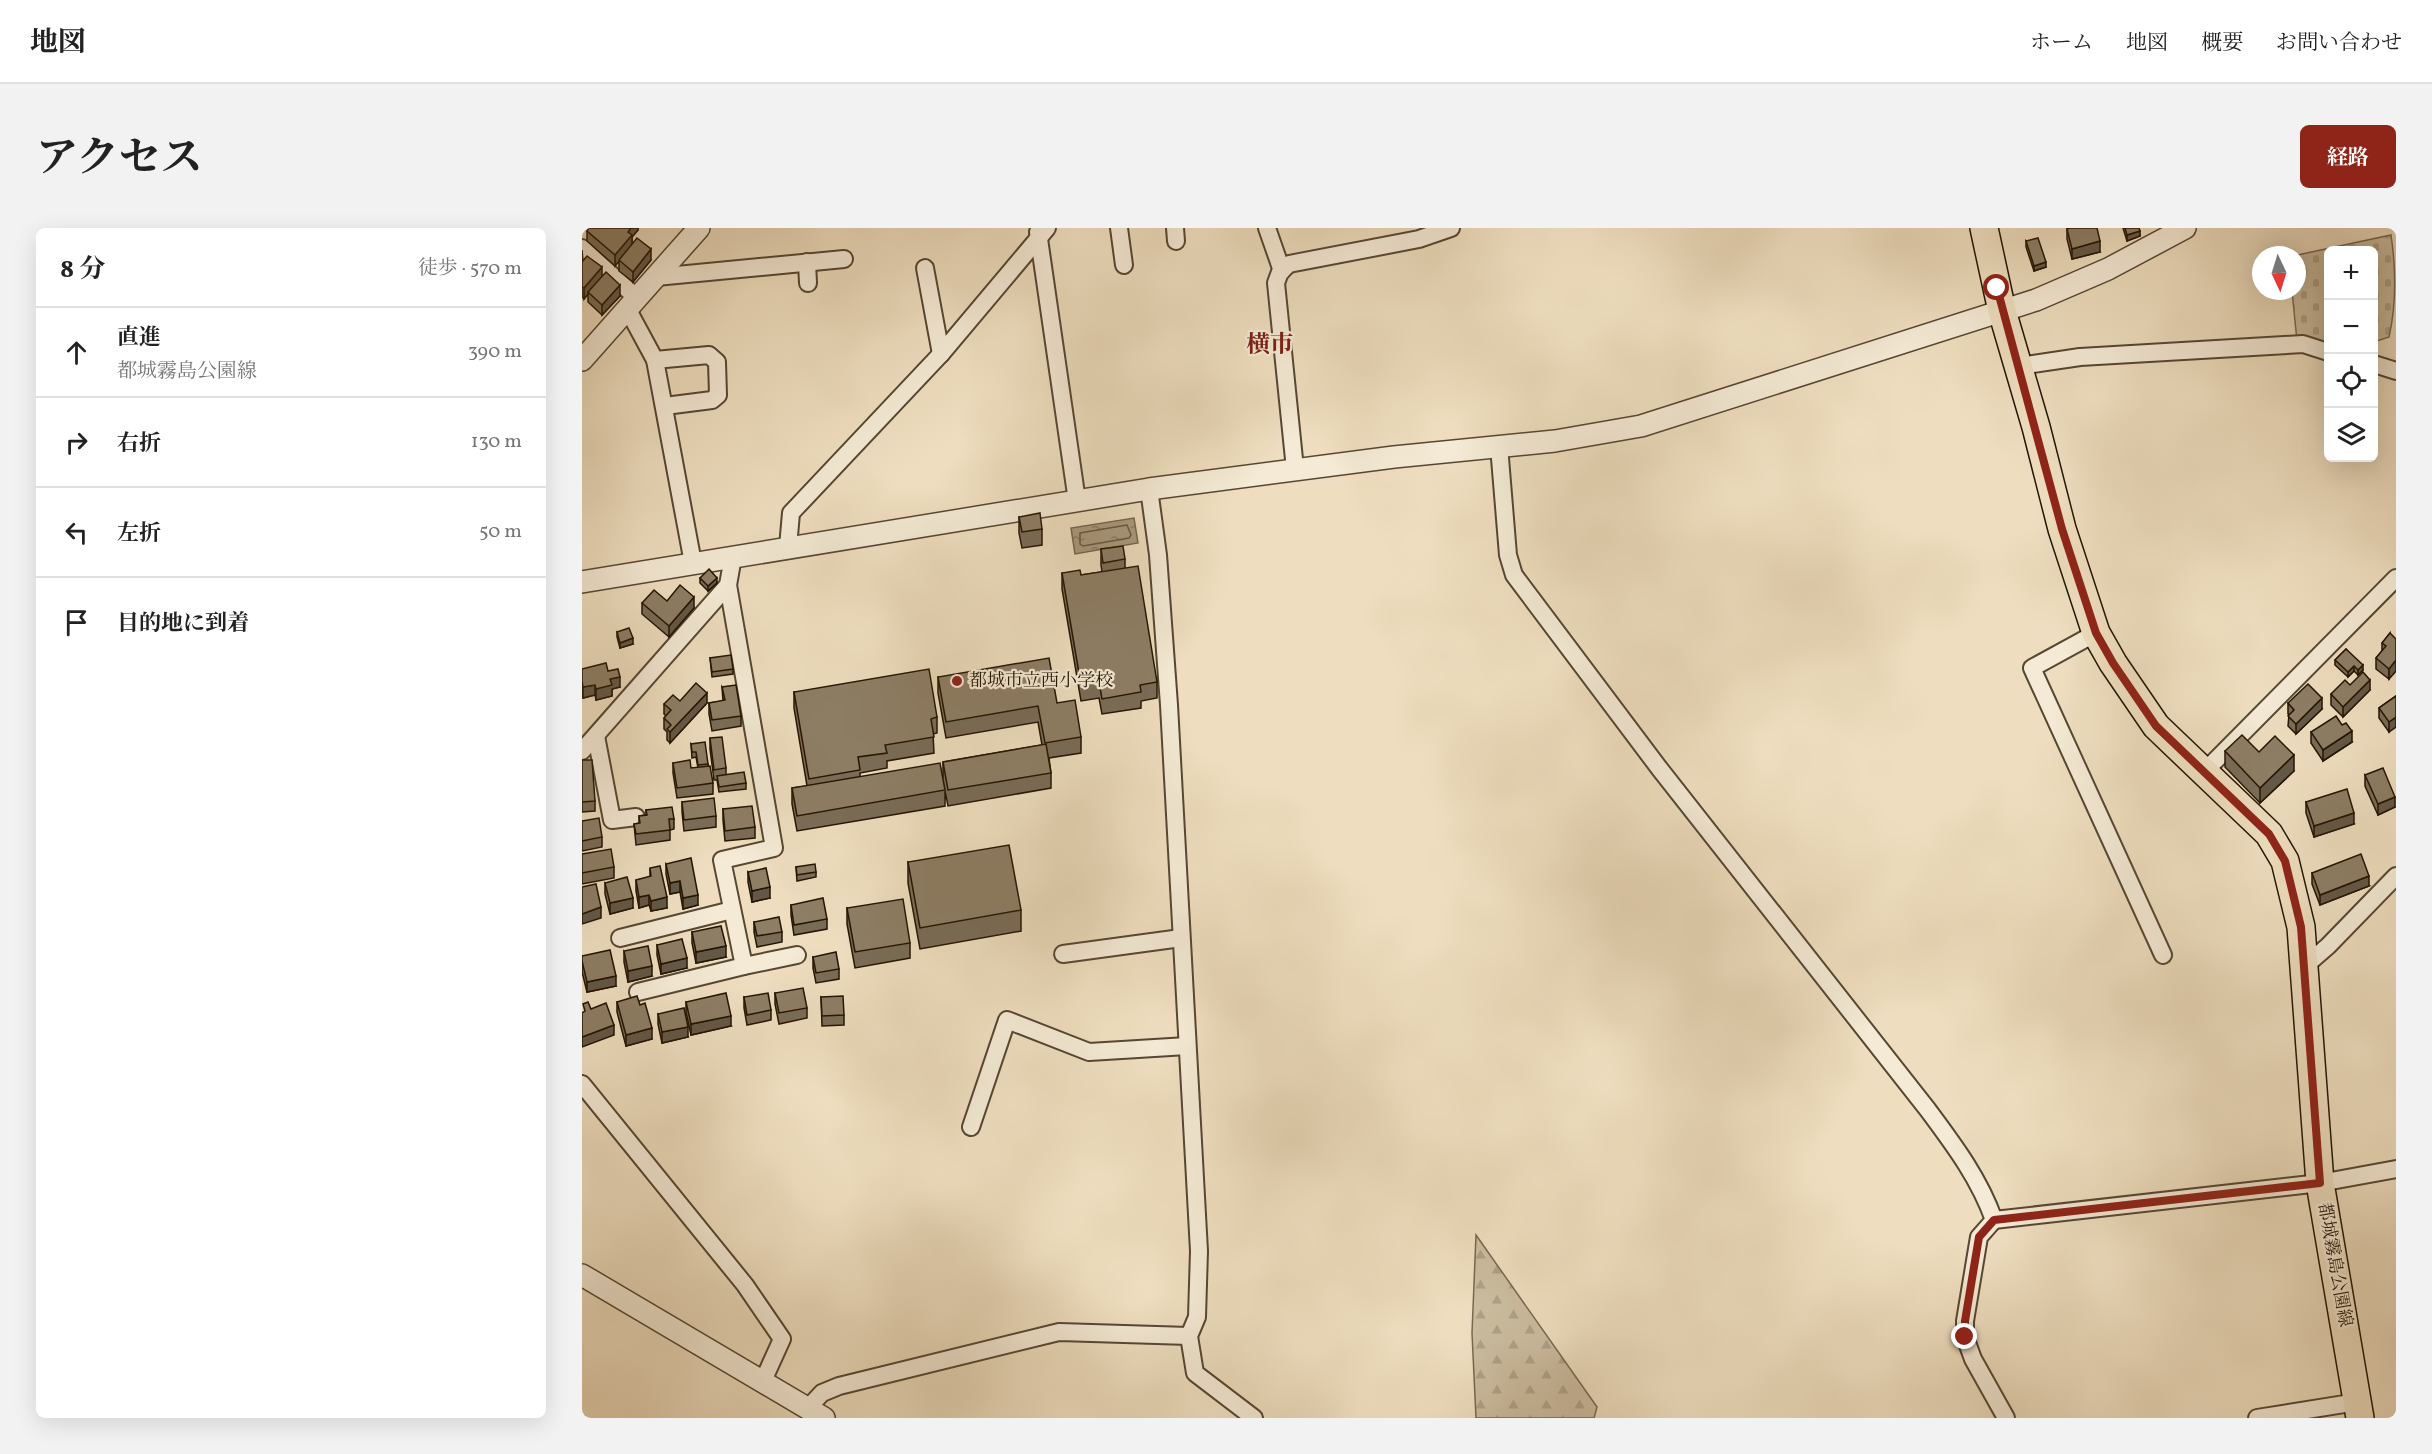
<!DOCTYPE html>
<html lang="ja">
<meta charset="utf-8">
<style>
:root{--surface:#fff;--page:#f2f2f2;--text:#222;--muted:#767676;--line:#e0e0e0;--accent:#8f2418}
body{margin:0;font-family:Vollkorn,"Noto Serif JP",serif;background:var(--page);color:var(--text)}
.controls{position:absolute;right:18px;top:18px;display:grid;overflow:hidden;border-radius:9px;box-shadow:0 6px 24px #0002}
.controls button{width:54px;height:54px;display:grid;place-items:center;padding:0;border:0;border-bottom:2px solid var(--line);background:var(--surface);color:var(--text);font:30px sans-serif}
.compass{position:absolute;left:1670px;top:18px;width:54px;height:54px;border-radius:50%;background:var(--surface);box-shadow:0 6px 24px #0002;rotate:176deg}
.stop{position:absolute;width:18px;height:18px;margin:-14px;border:4px solid #8f2418;border-radius:50%;background:#fff}
.stop.end{background:#8f2418;border-color:#fff;box-shadow:0 2px 6px #0008}
.list{margin:0;padding:0;list-style:none}
h2{display:flex;justify-content:space-between;align-items:center;height:78px;margin:0;padding:0 24px;font-size:26px}
h2 small{font-size:20px;font-weight:400;color:var(--muted)}
.list li{display:grid;grid-template-columns:39px 1fr auto;gap:18px;align-items:center;box-sizing:border-box;height:90px;padding:0 24px;border-top:2px solid var(--line)}
.list b{display:block;font-size:22px;white-space:nowrap}
.list p{margin:0;font-size:20px;white-space:nowrap;color:var(--muted)}
.list em{font-size:20px;font-style:normal;color:var(--muted)}
.icon{flex:none;width:33px;height:33px;fill:none;stroke:currentColor;stroke-width:2;stroke-linecap:round;stroke-linejoin:round}
.map{position:relative;flex:none;width:1814px;height:1190px;overflow:hidden;border-radius:9px}
header{display:flex;align-items:center;gap:36px;box-sizing:border-box;height:84px;padding:0 30px;background:var(--surface);border-bottom:2px solid var(--line)}
header strong{font-size:28px}
nav{display:flex;gap:33px;margin-inline-start:auto;font-size:21px}
.intro{display:flex;align-items:center;justify-content:space-between;box-sizing:border-box;height:144px;padding:0 36px}
h1{margin:0;font-size:42px}
.button{padding:15px 27px;border-radius:9px;background:var(--accent);color:#fff;font-size:21px;font-weight:700}
main{display:flex;gap:36px;padding:0 36px}
aside{flex:1;background:var(--surface);border-radius:9px;box-shadow:0 6px 24px #0002}
.map>svg:first-child{display:block}
</style>
<header>
<strong>地図</strong>
<nav><a>ホーム</a><a>地図</a><a>概要</a><a>お問い合わせ</a></nav>
</header>
<div class="intro"><h1>アクセス</h1><a class="button">経路</a></div>
<main>
<aside>
<h2>8 分<small>徒歩 · 570 m</small></h2>
<ul class="list">
<li><svg class="icon" aria-label="ahead" viewBox="0 0 24 24"><path d="M12 20V5M6 11l6-6 6 6"/></svg><div><b>直進</b><p>都城霧島公園線</p></div><em>390 m</em></li>
<li><svg class="icon" aria-label="right" viewBox="0 0 24 24"><path d="M7 20v-9h11M14 6l5 5-5 5"/></svg><div><b>右折</b></div><em>130 m</em></li>
<li><svg class="icon" aria-label="left" viewBox="0 0 24 24"><path d="M17 20v-9H6M10 6l-5 5 5 5"/></svg><div><b>左折</b></div><em>50 m</em></li>
<li><svg class="icon" aria-label="arrive" viewBox="0 0 24 24"><path d="M6 21V4h12l-3 4 3 4H6"/></svg><div><b>目的地に到着</b></div></li>
</ul>
</aside>
<div class="map">
<svg width="1814" height="1190" viewBox="0 0 1814 1190">
<defs>
<pattern id="forest-firs" width="22" height="20" patternUnits="userSpaceOnUse" patternTransform="scale(1.5)"><rect width="22" height="20" fill="#cbbc9f"/><path d="M5 1l3.5 6h-7zM16 11l3.5 6h-7z" fill="#aea187"/></pattern>
<pattern id="cemetery-stones" width="16" height="16" patternUnits="userSpaceOnUse" patternTransform="scale(1.5)"><rect width="16" height="16" fill="#cbbc9f"/><path d="M2 7V4a2 2 0 0 1 4 0v3zM10 15v-3a2 2 0 0 1 4 0v3z" fill="#aea187"/></pattern>
<pattern id="water-ripples" width="26" height="14" patternUnits="userSpaceOnUse" patternTransform="scale(1.5)"><rect width="26" height="14" fill="#a99a7f"/><path d="M2 4q2-2 4 0t4 0M15 11q2-2 4 0t4 0" fill="none" stroke="#897c66"/></pattern>
</defs>
<rect width="100%" height="100%" fill="#eedebf"/>
<filter id="stains"><feTurbulence type="fractalNoise" baseFrequency=".00333" numOctaves="4"/><feColorMatrix values="0 0 0 0 .2 0 0 0 0 .09 0 0 0 0 .02 0 0 0 .5 -.17"/></filter>
<radialGradient id="worn" r=".72"><stop offset=".6" stop-color="#630" stop-opacity="0"/><stop offset="1" stop-color="#630" stop-opacity=".3"/></radialGradient>
<!-- forest -->
<path fill="url(#forest-firs)" stroke="#776851" stroke-width="1.5" d="M894,1007L1015,1179L1012,1190H894L890,1105Z"/>
<!-- cemetery -->
<path fill="url(#cemetery-stones)" stroke="#776851" stroke-width="1.5" d="M1809,7C1814,41 1814,78 1807,109L1792,114V22H1746V115L1715,113L1710,63H1715V27Z"/>
<!-- water -->
<path fill="url(#water-ripples)" stroke="#73654d" stroke-width="1.5" d="M552,290L556,315L493,326L489,300Z"/>
<g fill="none" stroke-linecap="round" stroke-linejoin="round">
<!-- shore -->
<path stroke="#665841" stroke-width="1.5" d="M545,297L549,307L547,310L501,318L498,316V305Z"/>
<!-- minor casing -->
<g stroke="#564732" stroke-width="20">
<g id="minor">
<path d="M537,0L542,37"/>
<path d="M593,0L594,13"/>
<path d="M685,0L700,43"/>
<path d="M456,4L495,273"/>
<path d="M0,20L56,71"/>
<path d="M225,34L226,55"/>
<path d="M343,40L359,126"/>
<path d="M74,49L262,31"/>
<path d="M46,82L73,132L111,335"/>
<path d="M73,132L127,127L135,134L136,167L130,172L83,178"/>
<path d="M1792,136L1814,143"/>
<path d="M1437,138L1498,129L1721,116L1746,124"/>
<path d="M917,218L926,327L932,347L1077,540L1346,882C1372,917 1397,950 1412,992L1397,1009L1383,1093V1109L1391,1131L1424,1190"/>
<path d="M713,241L694,55L698,44L707,36L837,11L869,0"/>
<path d="M567,261L576,327L587,477L617,1023L615,1089L607,1108L613,1145L672,1190"/>
<path d="M206,319L209,285L359,126L465,0"/>
<path d="M1514,405L1450,440L1581,727"/>
<path d="M14,508L30,592L54,589"/>
<path d="M0,523L146,357L151,329"/>
<path d="M1622,544L1814,350"/>
<path d="M38,710L150,682"/>
<path d="M481,726L599,710"/>
<path d="M162,738L215,727"/>
<path d="M1723,738L1746,718L1814,648"/>
<path d="M56,764L162,738L140,632L192,620L146,357"/>
<path d="M0,856L163,1057L200,1111L181,1153"/>
<path d="M389,899L425,792L507,824L605,818"/>
<path d="M1412,992L1738,955L1814,941"/>
<path d="M226,1180L240,1165L257,1158L477,1104L607,1108"/>
<path d="M1675,1190L1775,1174"/>
</g>
</g>
<!-- tertiary casing -->
<g stroke="#564732" stroke-width="24">
<g id="tertiary">
<path d="M0,132L117,0"/>
<path d="M0,354L567,261L812,229L973,213L1059,198L1454,72L1526,41L1603,0"/>
<path d="M0,1047L242,1190"/>
</g>
</g>
<!-- primary casing -->
<g stroke="#231503" stroke-width="30">
<path id="primary" d="M1402,0L1420,83L1454,199L1480,301L1514,405L1531,435L1574,498L1687,606L1703,633L1719,699L1738,955L1778,1190"/>
</g>
<!-- minor -->
<use href="#minor" stroke="#f4ead5" stroke-width="16"/>
<!-- tertiary -->
<use href="#tertiary" stroke="#f4ead5" stroke-width="21"/>
<!-- primary -->
<use href="#primary" stroke="#eedebf" stroke-width="27"/>
</g>
<!-- wall -->
<g fill="#796c57" stroke="#231503" stroke-width="1.5">
<path d="M56,0V2L50,9V16L69,32L51,54L37,43V33L33,38L5,13V3Z"/>
<path d="M1541,0H1557L1558,8L1545,13Z"/>
<path d="M1485,1L1518,24L1490,31L1485,11Z"/>
<path d="M1444,13L1464,39L1452,43L1444,19Z"/>
<path d="M0,22L1,33L20,49L38,68L20,87L6,74V66L2,71L0,69Z"/>
<path d="M437,289L460,301V317L440,320L437,305Z"/>
<path d="M519,321L543,331V340L575,454V470L559,473V480L520,486L517,470L499,473L480,361V345L499,347L520,344L519,337Z"/>
<path d="M118,350L135,355L126,363L118,355Z"/>
<path d="M85,373L112,380L87,409L60,386V375Z"/>
<path d="M35,404L51,416L38,420L35,409Z"/>
<path d="M1808,405L1807,451L1794,441V430L1800,423V415Z"/>
<path d="M1764,421L1781,442L1776,447L1772,443L1766,449L1753,437V432Z"/>
<path d="M128,430L151,441V446L130,449Z"/>
<path d="M0,441L26,443L38,459L30,461V468L14,472L13,467L1,470L0,464Z"/>
<path d="M356,449L475,475L499,509V525L467,530L469,545V560L366,578L363,563V578L215,603L210,576V560L225,558L212,480V464L355,489V505L351,506L352,525L305,533V540L278,545V549H361V534L460,517L456,494L364,510L356,465Z"/>
<path d="M1768,457L1788,462L1761,489L1749,477V466Z"/>
<path d="M140,459L159,488V498L130,503L127,486V475L141,473Z"/>
<path d="M1814,468L1807,504L1797,490V480Z"/>
<path d="M98,473L125,475L88,515L85,512V504L82,501V490L84,488L82,486V476Z"/>
<path d="M1706,475L1740,481L1714,506L1706,498L1707,487L1706,486Z"/>
<path d="M1729,504L1770,514L1741,533L1729,515Z"/>
<path d="M128,510L144,540V547L164,555V561L137,564L135,552H132L128,521Z"/>
<path d="M109,516L126,536L131,555V566L95,570L91,545V535L109,540H116L114,529L110,530Z"/>
<path d="M1643,523L1677,524L1712,543L1678,575L1643,539Z"/>
<path d="M0,532L13,573V583L0,584Z"/>
<path d="M1783,547L1813,579L1796,587L1783,558Z"/>
<path d="M100,574L134,588V599L102,603L100,584Z"/>
<path d="M1724,574L1772,596L1732,609L1724,585Z"/>
<path d="M141,581L173,599V610L143,613L141,592Z"/>
<path d="M64,582L92,591V601L88,602V612L54,617L52,596L57,595V588L64,587Z"/>
<path d="M0,593L20,609V619L0,623Z"/>
<path d="M0,626L32,639V650L0,656Z"/>
<path d="M326,634L439,682V703L338,721L326,655Z"/>
<path d="M84,636L116,677L101,681L98,664L88,666L84,646Z"/>
<path d="M214,639L234,644V649L215,653Z"/>
<path d="M68,640L85,680L69,683L67,677L57,680L54,663V652L68,649Z"/>
<path d="M166,644L188,670L170,674L166,654Z"/>
<path d="M1730,645L1787,658L1738,677L1730,656Z"/>
<path d="M23,655L51,680L28,686L23,666Z"/>
<path d="M209,677L245,691V701L212,707L209,687Z"/>
<path d="M265,680L328,715V730L273,740L265,696Z"/>
<path d="M172,694L200,704V714L175,719L172,704Z"/>
<path d="M110,704L144,729L114,735L110,715Z"/>
<path d="M75,717L105,740L79,746L75,727Z"/>
<path d="M42,723L70,748L46,754L42,734Z"/>
<path d="M0,728L34,758L5,764L0,744Z"/>
<path d="M231,729L257,741V751L234,755L231,740Z"/>
<path d="M193,765L225,780V790L197,796L193,776Z"/>
<path d="M162,769L189,782V792L165,797L162,780Z"/>
<path d="M239,769L262,787V797L240,798Z"/>
<path d="M35,774L58,777L70,811L44,818L35,784Z"/>
<path d="M104,774L149,798L109,807L104,784Z"/>
<path d="M76,786L106,809L80,815L76,796Z"/>
</g>
<!-- shaded-wall -->
<g fill="#635847" stroke="#231503" stroke-width="1.5">
<path d="M49,0H56V2L50,9V18L33,38V27L46,4Z"/>
<path d="M1558,3V8L1545,13V7Z"/>
<path d="M1518,13V24L1490,31V21Z"/>
<path d="M69,21V32L51,54V44Z"/>
<path d="M1464,34V39L1452,43V38Z"/>
<path d="M20,39V50L6,64V66L2,71V60Z"/>
<path d="M38,57V68L20,87V77Z"/>
<path d="M135,350V355L126,363V358Z"/>
<path d="M112,369V380L87,409V398Z"/>
<path d="M51,410V416L38,420V415Z"/>
<path d="M1814,432V443L1807,451V441Z"/>
<path d="M1781,437V442L1776,447V442Z"/>
<path d="M1772,438V443L1766,449V444Z"/>
<path d="M38,449V459L30,461V468L14,472V461L28,451Z"/>
<path d="M1788,452V462L1761,489V479Z"/>
<path d="M13,457V467L1,470V459Z"/>
<path d="M125,465V475L88,515V504Z"/>
<path d="M1740,470V481L1714,506V496Z"/>
<path d="M1814,489V499L1807,504V494Z"/>
<path d="M1770,503V514L1741,533V522Z"/>
<path d="M1712,527V543L1678,575V560Z"/>
<path d="M1813,569V579L1796,587V576Z"/>
<path d="M1772,585V596L1732,609V598Z"/>
<path d="M1787,648V658L1738,677V667Z"/>
<path d="M98,653V664L88,666V655Z"/>
<path d="M188,659V670L170,674V663Z"/>
<path d="M67,667V677L57,680V669Z"/>
<path d="M116,667V677L101,681V670Z"/>
<path d="M85,669V680L69,683V673Z"/>
<path d="M51,670V680L28,686V675Z"/>
<path d="M19,679V690L0,696V686Z"/>
<path d="M144,718V729L114,735V724Z"/>
<path d="M105,730V740L79,746V736Z"/>
<path d="M70,738V748L46,754V743Z"/>
<path d="M34,748V758L5,764V754Z"/>
<path d="M149,788V798L109,807V796Z"/>
<path d="M32,797V807L0,819V809Z"/>
<path d="M106,799V809L80,815V804Z"/>
<path d="M70,800V811L44,818V807Z"/>
</g>
<!-- building -->
<g fill="#8d7e65" stroke="#231503" stroke-width="1.5">
<path d="M7,0H49L46,4L50,7L33,27L5,3Z"/>
<path d="M1488,0H1515L1518,13L1490,21L1485,1Z"/>
<path d="M1543,0H1557L1558,3L1545,7Z"/>
<path d="M55,10L69,21L51,44L37,32Z"/>
<path d="M1456,10L1464,34L1452,38L1444,13Z"/>
<path d="M5,28L20,39L2,60L0,59V34Z"/>
<path d="M24,44L38,57L20,77L6,64Z"/>
<path d="M458,285L460,301L440,304L437,289Z"/>
<path d="M541,318L543,331L521,335L519,321Z"/>
<path d="M556,338L575,454L558,457L559,464L520,471L517,454L499,457L480,345L498,342L499,347Z"/>
<path d="M127,341L135,350L126,358L118,350Z"/>
<path d="M98,357L112,369L87,398L60,375L72,362L85,373Z"/>
<path d="M47,400L51,410L38,415L35,404Z"/>
<path d="M1808,405L1814,411V432L1807,441L1794,430L1804,418L1800,415Z"/>
<path d="M1764,421L1781,437L1776,442L1772,438L1766,444L1753,432Z"/>
<path d="M149,427L151,441L130,444L128,430Z"/>
<path d="M467,430L475,475L493,472L499,509L463,515L456,478L364,494L356,449Z"/>
<path d="M24,435L26,443L36,441L38,449L28,451L30,457L14,461L13,457L1,459L0,453V441Z"/>
<path d="M347,441L355,489L349,491L352,509L303,517L305,525L276,529L278,542L227,551L212,464Z"/>
<path d="M1781,444L1788,452L1761,479L1749,466L1763,452L1768,457Z"/>
<path d="M114,455L125,465L88,504L85,501L89,497L82,490L89,482L82,476L91,467L98,473Z"/>
<path d="M1726,456L1740,470L1714,496L1706,488L1712,482L1706,475Z"/>
<path d="M154,457L159,488L130,492L127,475L143,472L140,459Z"/>
<path d="M1814,468V489L1807,494L1797,480Z"/>
<path d="M1754,488L1760,497L1764,495L1770,503L1741,522L1729,504Z"/>
<path d="M1660,507L1677,524L1693,508L1712,527L1678,560L1643,523Z"/>
<path d="M140,509L144,540L132,542L128,510Z"/>
<path d="M123,514L126,536L116,537L114,524H110L109,516Z"/>
<path d="M464,516L469,545L366,562L361,534Z"/>
<path d="M0,532H10L13,573L0,574Z"/>
<path d="M108,532L109,540L128,538L131,555L95,560L91,535Z"/>
<path d="M358,535L363,562L215,588L210,560Z"/>
<path d="M1801,540L1813,569L1796,576L1783,547Z"/>
<path d="M162,544L164,555L137,559L135,548Z"/>
<path d="M1765,561L1772,585L1732,598L1724,574Z"/>
<path d="M132,570L134,588L102,592L100,574Z"/>
<path d="M170,578L173,599L143,603L141,581Z"/>
<path d="M90,579L92,591H87L88,602L54,606L52,596L58,595L57,588L65,587L64,582Z"/>
<path d="M17,590L20,609L0,613V593Z"/>
<path d="M427,617L439,682L338,700L326,634Z"/>
<path d="M29,621L32,639L0,645V626Z"/>
<path d="M1779,626L1787,648L1738,667L1730,645Z"/>
<path d="M109,630L116,667L101,670L98,653L88,655L84,636Z"/>
<path d="M233,636L234,644L215,647L214,639Z"/>
<path d="M78,638L85,669L69,673L67,667L57,669L54,652L69,648L68,640Z"/>
<path d="M184,640L188,659L170,663L166,644Z"/>
<path d="M45,649L51,670L28,675L23,655Z"/>
<path d="M14,656L19,679L0,686V659Z"/>
<path d="M241,670L245,691L212,697L209,677Z"/>
<path d="M321,671L328,715L273,724L265,680Z"/>
<path d="M197,689L200,704L175,708L172,694Z"/>
<path d="M139,698L144,718L114,724L110,704Z"/>
<path d="M100,711L105,730L79,736L75,717Z"/>
<path d="M66,718L70,738L46,743L42,723Z"/>
<path d="M28,722L34,748L5,754L0,733V728Z"/>
<path d="M254,724L257,741L234,745L231,729Z"/>
<path d="M221,760L225,780L197,785L193,765Z"/>
<path d="M144,765L149,788L109,796L104,774Z"/>
<path d="M186,765L189,782L165,787L162,769Z"/>
<path d="M55,768L58,777L63,775L70,800L44,807L35,774Z"/>
<path d="M261,768L262,787L240,788L239,769Z"/>
<path d="M6,774L9,781L24,775L32,797L0,809V785L3,783L1,776Z"/>
<path d="M102,780L106,799L80,804L76,786Z"/>
</g>
<g fill="none" stroke-linecap="round" stroke-linejoin="round">
<!-- route -->
<path stroke="#8f2418" stroke-width="8" d="M1383,1109V1093L1397,1009L1412,992L1738,955L1719,699L1703,633L1687,606L1574,498L1531,435L1514,405L1480,301L1415,60"/>
</g>
<!-- markers -->
<circle fill="#8f2418" stroke="#f4ead5" stroke-width="2" cx="375" cy="453" r="6"/>
<g text-anchor="middle" dominant-baseline="central" stroke-width="4.5" stroke-linejoin="round" paint-order="stroke">
<!-- poi labels -->
<g font-size="18" fill="#231503" stroke="#f4ead5" text-anchor="start">
<text x="387" y="453">都城市立西小学校</text>
</g>
<!-- street labels -->
<g font-size="18" fill="#231503" stroke="#f4ead5">
<text transform="translate(1752 1037) rotate(80)">都城霧島公園線</text>
</g>
<!-- district labels -->
<g font-size="24" font-weight="bold" fill="#7a1f14" stroke="#f4ead5">
<text x="688" y="118">横市</text>
</g>
</g>
<rect width="100%" height="100%" filter="url(#stains)"/>
<rect width="100%" height="100%" fill="url(#worn)"/>
</svg>
<div class="controls">
<button>+</button>
<button>−</button>
<button><svg class="icon" aria-label="locate" viewBox="0 0 24 24"><circle cx="12" cy="12" r="6"/><path d="M12 2v4M12 18v4M2 12h4M18 12h4"/></svg></button>
<button><svg class="icon" aria-label="layers" viewBox="0 0 24 24"><path d="M12 4l9 5-9 5-9-5zM3 14l9 5 9-5"/></svg></button>
</div>
<svg class="compass" viewBox="-18 -18 36 36"><path d="M0-13l5 13h-10z" fill="#e53935"/><path d="M0 13l5-13h-10z" fill="#767676"/></svg>
<div class="stop" style="left:1415px;top:60px"></div>
<div class="stop end" style="left:1383px;top:1109px"></div>
</div>
</main>
